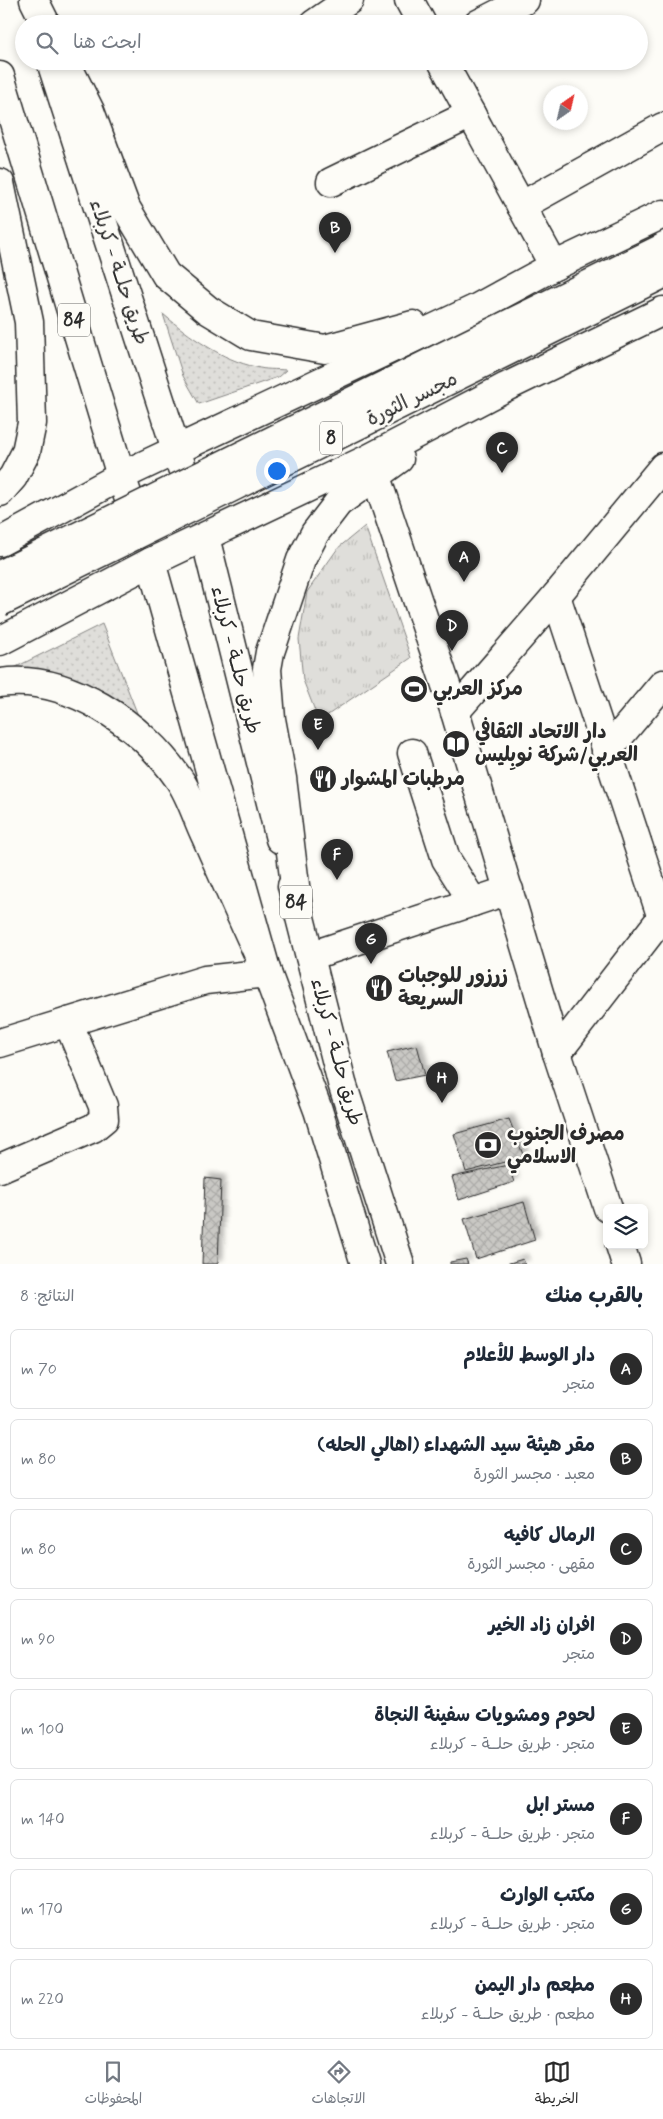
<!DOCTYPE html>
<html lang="ar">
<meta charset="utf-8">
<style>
:root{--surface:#fff;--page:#f6f6f7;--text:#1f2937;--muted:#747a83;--line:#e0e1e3;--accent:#2b2b2b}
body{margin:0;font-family:Mynerve,"Playpen Sans Arabic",sans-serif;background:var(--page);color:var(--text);direction:rtl}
.controls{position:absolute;right:15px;bottom:15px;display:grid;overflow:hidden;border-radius:8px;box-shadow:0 2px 8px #0003}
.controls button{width:45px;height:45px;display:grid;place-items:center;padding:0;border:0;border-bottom:1px solid var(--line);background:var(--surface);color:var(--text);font:25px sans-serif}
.compass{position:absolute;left:543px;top:85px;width:45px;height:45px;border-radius:50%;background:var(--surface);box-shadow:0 2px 8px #0003;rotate:34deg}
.you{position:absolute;left:276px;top:470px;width:18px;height:18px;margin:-12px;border:4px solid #fff;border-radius:50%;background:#1a73e8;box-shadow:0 0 0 8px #1a73e833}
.badge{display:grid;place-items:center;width:32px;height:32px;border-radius:50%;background:var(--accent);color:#fff;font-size:16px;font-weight:700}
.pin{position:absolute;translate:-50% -41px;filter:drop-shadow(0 1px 2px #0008)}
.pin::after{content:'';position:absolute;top:26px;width:18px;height:15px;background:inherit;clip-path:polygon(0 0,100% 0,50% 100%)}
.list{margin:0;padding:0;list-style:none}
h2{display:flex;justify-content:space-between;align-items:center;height:65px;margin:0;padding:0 20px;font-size:21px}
h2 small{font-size:16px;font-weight:400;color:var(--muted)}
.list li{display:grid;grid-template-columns:32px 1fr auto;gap:15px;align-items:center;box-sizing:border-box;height:80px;margin:0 10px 10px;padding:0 10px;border:1px solid var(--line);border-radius:8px}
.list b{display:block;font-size:19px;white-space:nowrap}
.list p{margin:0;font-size:16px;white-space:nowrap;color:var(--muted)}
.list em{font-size:16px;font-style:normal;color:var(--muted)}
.icon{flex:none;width:28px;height:28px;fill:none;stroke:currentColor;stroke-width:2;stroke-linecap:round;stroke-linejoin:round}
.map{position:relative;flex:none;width:663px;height:1264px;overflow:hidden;direction:ltr}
.search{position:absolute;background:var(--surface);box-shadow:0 2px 8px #0003;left:15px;right:15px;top:15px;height:55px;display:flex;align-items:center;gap:12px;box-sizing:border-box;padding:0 18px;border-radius:28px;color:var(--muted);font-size:19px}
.sheet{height:785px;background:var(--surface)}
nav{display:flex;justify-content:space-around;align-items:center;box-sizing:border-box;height:70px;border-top:1px solid var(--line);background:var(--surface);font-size:14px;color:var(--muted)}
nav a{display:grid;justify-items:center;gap:2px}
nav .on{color:var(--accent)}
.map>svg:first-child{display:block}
</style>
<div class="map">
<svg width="663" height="1264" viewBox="0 0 663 1264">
<defs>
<pattern id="grass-dots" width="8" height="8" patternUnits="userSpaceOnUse" patternTransform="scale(1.25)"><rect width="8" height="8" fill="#dfdeda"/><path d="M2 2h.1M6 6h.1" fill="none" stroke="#c0bfbb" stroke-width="1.8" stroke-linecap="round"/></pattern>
<pattern id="park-tufts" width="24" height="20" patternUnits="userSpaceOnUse" patternTransform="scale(1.25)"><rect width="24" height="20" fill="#dfdeda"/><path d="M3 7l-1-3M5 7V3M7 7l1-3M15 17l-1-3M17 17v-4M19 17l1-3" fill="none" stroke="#c0bfbb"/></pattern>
<pattern id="building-cross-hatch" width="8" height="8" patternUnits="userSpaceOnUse" patternTransform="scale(1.25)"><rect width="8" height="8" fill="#c9c8c4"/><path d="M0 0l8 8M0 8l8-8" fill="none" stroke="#adaca9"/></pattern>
<filter id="shadow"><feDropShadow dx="4.5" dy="-4.5" stdDeviation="2.5" flood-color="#0004"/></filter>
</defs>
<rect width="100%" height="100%" fill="#fdfcf7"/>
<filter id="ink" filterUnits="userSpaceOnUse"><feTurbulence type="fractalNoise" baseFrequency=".02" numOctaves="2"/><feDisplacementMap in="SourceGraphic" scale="10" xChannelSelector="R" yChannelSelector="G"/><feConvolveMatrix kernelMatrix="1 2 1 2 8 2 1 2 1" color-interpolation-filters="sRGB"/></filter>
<g filter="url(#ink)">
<!-- grass -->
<g fill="url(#grass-dots)" stroke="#858482">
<path d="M163,314C189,336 222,360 256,367C265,370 276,369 286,370L278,377L199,404L183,376Z"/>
<path d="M102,624L139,718L12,669Z"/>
</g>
<!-- park -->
<path fill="url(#park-tufts)" stroke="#858482" d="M365,526L411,658L319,721L303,680L299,639L307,592L338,548Z"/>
<!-- building -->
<g fill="url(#building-cross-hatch)" stroke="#2b2b2b" filter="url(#shadow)">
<path d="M417,1045L425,1075L395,1081L387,1052Z"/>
<path d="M509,1119L524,1157L466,1172L454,1134Z"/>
<path d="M508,1165L514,1182L459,1200L452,1177Z"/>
<path d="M205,1178L221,1180L218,1264H202Z"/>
<path d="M524,1202L535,1240L476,1259L464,1219Z"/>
<path d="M466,1259L468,1264H450V1262Z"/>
<path d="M523,1259L525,1264H506Z"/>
</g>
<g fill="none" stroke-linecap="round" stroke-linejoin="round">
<!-- minor casing -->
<g stroke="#2b2b2b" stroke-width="31">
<g id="minor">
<path d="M409,0L422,24"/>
<path d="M314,24L349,0"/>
<path d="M478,24L525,0"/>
<path d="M442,61L554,266"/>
<path d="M331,182L471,114"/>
<path d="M521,206L663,127"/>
<path d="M375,474L455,712L557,1053L608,1208"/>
<path d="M556,596L662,918"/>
<path d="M455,712L556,596L663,467"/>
<path d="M606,752L663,684"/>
<path d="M412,753L446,859L473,902"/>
<path d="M310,956L509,890"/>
<path d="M0,1043L205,980L267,973"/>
<path d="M557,1053L663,916"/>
<path d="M0,1168L93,1128L104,1119L103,1106L68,1022"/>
<path d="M620,1245L626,1264"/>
</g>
</g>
<!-- major casing -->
<g stroke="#2b2b2b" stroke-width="31">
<g id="major">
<path d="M205,537L280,839"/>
<path d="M151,562L267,973L318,1110L365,1264"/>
<path d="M292,886L342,1083L400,1264"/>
</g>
</g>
<!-- highway casing -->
<g stroke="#2b2b2b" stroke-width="31">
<g id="highway">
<path d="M34,0L46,24"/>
<path d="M65,61L90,111L126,208L166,275L208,310L251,336L325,349L413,325"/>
<path d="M53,68L194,505"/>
<path d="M0,76L121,476L140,531"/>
<path d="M0,183L29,322L32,423L26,452L13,477L0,492"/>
<path d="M0,542L121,476L475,309L554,266L663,214"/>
<path d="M0,641L151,562L366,460L506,387L663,311"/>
<path d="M0,683C68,673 142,725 179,779C191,796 197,819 206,837C226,882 246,928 267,973"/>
<path d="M298,910L282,778L271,719L267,669L270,652L301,560L315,533L338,503L399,459"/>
</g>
</g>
<!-- minor -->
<use href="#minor" stroke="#fdfcf7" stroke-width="28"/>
<!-- major -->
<use href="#major" stroke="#fdfcf7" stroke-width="28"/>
<!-- highway -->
<use href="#highway" stroke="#fdfcf7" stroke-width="28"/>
<!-- highway-bridge casing -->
<g stroke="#2b2b2b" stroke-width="31" stroke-linecap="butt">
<g id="highway-bridge">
<path d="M0,575L663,248"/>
<path d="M0,602L663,274"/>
</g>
</g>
<!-- highway-bridge -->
<use href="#highway-bridge" stroke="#fdfcf7" stroke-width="28"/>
</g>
</g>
<!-- icons -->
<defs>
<g id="stadium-disc" transform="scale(1.4375)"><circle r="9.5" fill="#2b2b2b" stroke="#fdfcf7"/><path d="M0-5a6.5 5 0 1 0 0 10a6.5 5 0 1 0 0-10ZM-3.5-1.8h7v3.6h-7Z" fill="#fff"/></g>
<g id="library-disc" transform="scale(1.4375)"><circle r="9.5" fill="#2b2b2b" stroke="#fdfcf7"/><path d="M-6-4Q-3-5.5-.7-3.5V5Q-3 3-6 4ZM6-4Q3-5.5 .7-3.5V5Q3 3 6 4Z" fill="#fff"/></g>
<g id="restaurant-disc" transform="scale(1.4375)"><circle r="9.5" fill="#2b2b2b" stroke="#fdfcf7"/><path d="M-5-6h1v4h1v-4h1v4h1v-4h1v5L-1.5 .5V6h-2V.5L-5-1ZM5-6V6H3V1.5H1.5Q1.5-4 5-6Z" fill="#fff"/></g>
<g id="bank-disc" transform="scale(1.4375)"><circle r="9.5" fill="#2b2b2b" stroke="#fdfcf7"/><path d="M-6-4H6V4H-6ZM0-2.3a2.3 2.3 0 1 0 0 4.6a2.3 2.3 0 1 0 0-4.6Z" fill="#fff"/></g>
</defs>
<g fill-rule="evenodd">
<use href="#stadium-disc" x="414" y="689"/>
<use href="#library-disc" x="456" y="744"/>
<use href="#restaurant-disc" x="323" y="779"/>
<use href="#restaurant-disc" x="379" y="988"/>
<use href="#bank-disc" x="488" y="1145"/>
</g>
<g text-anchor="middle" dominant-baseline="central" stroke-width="5" stroke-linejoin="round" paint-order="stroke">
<!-- shield labels -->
<g fill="#fdfcf7" stroke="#6a6a68" stroke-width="1">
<rect x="58" y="303.5" width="32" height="33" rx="4"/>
<rect x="320" y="421.5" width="22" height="33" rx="4"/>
<rect x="280" y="885.5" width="32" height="33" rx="4"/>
</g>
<g font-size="19" font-weight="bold" fill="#2b2b2b">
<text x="74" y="320">84</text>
<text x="331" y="438">8</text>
<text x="296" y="902">84</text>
</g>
<!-- street labels -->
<g font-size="20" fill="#2b2b2b" stroke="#fdfcf7">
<text transform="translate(119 272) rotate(72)">طريق حلــة - كربلاء</text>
<text transform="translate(412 399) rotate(-26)">مجسر الثورة</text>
<text transform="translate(235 660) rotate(76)">طريق حلــة - كربلاء</text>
<text transform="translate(336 1052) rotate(75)">طريق حلــة - كربلاء</text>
</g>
<!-- poi labels -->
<g font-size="20" font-weight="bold" fill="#2b2b2b" stroke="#fdfcf7" text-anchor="start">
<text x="433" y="689">مركز العربي</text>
<text x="475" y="732">دار الاتحاد الثقافي<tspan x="475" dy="23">العربي/شركة نوبِليس</tspan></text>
<text x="342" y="779">مرطبات المشوار</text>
<text x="398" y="976">زرزور للوجبات<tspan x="398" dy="23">السريعة</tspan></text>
<text x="507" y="1134">مصرف الجنوب<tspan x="507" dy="23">الاسلامي</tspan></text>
</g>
</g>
</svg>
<div class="controls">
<button><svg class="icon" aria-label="layers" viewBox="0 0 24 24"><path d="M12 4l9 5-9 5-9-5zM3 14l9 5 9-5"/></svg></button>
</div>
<svg class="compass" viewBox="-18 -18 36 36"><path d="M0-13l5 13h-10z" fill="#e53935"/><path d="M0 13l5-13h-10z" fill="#747a83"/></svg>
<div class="you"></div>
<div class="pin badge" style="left:464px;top:582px">A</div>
<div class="pin badge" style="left:335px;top:253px">B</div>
<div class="pin badge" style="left:502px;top:473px">C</div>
<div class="pin badge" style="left:452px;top:651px">D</div>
<div class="pin badge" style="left:318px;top:750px">E</div>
<div class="pin badge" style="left:337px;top:880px">F</div>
<div class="pin badge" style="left:371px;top:964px">G</div>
<div class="pin badge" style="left:442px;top:1103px">H</div>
<div class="search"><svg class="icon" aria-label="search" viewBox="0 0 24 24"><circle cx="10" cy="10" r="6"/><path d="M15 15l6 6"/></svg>ابحث هنا</div>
</div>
<section class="sheet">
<h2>بالقرب منك<small>النتائج: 8</small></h2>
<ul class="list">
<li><span class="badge">A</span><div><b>دار الوسط للأعلام</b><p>متجر</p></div><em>70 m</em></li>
<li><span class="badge">B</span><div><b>مقر هيئة سيد الشهداء (اهالي الحله)</b><p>معبد · مجسر الثورة</p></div><em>80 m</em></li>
<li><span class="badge">C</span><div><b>الرمال كافيه</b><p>مقهى · مجسر الثورة</p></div><em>80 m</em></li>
<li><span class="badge">D</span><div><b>افران زاد الخير</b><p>متجر</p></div><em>90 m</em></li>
<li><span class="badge">E</span><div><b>لحوم ومشويات سفينة النجاة</b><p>متجر · طريق حلــة - كربلاء</p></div><em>100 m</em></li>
<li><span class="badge">F</span><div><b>مستر ابل</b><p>متجر · طريق حلــة - كربلاء</p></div><em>140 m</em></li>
<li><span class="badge">G</span><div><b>مكتب الوارث</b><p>متجر · طريق حلــة - كربلاء</p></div><em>170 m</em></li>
<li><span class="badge">H</span><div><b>مطعم دار اليمن</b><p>مطعم · طريق حلــة - كربلاء</p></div><em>220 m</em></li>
</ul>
</section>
<nav>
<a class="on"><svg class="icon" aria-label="map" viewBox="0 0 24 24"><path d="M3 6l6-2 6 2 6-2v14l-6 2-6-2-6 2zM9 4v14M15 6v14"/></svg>الخريطة</a>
<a><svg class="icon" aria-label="directions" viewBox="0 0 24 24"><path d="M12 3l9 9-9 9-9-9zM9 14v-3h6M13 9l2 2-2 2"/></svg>الاتجاهات</a>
<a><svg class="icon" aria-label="saved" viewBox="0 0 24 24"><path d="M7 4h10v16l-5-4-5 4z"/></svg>المحفوظات</a>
</nav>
